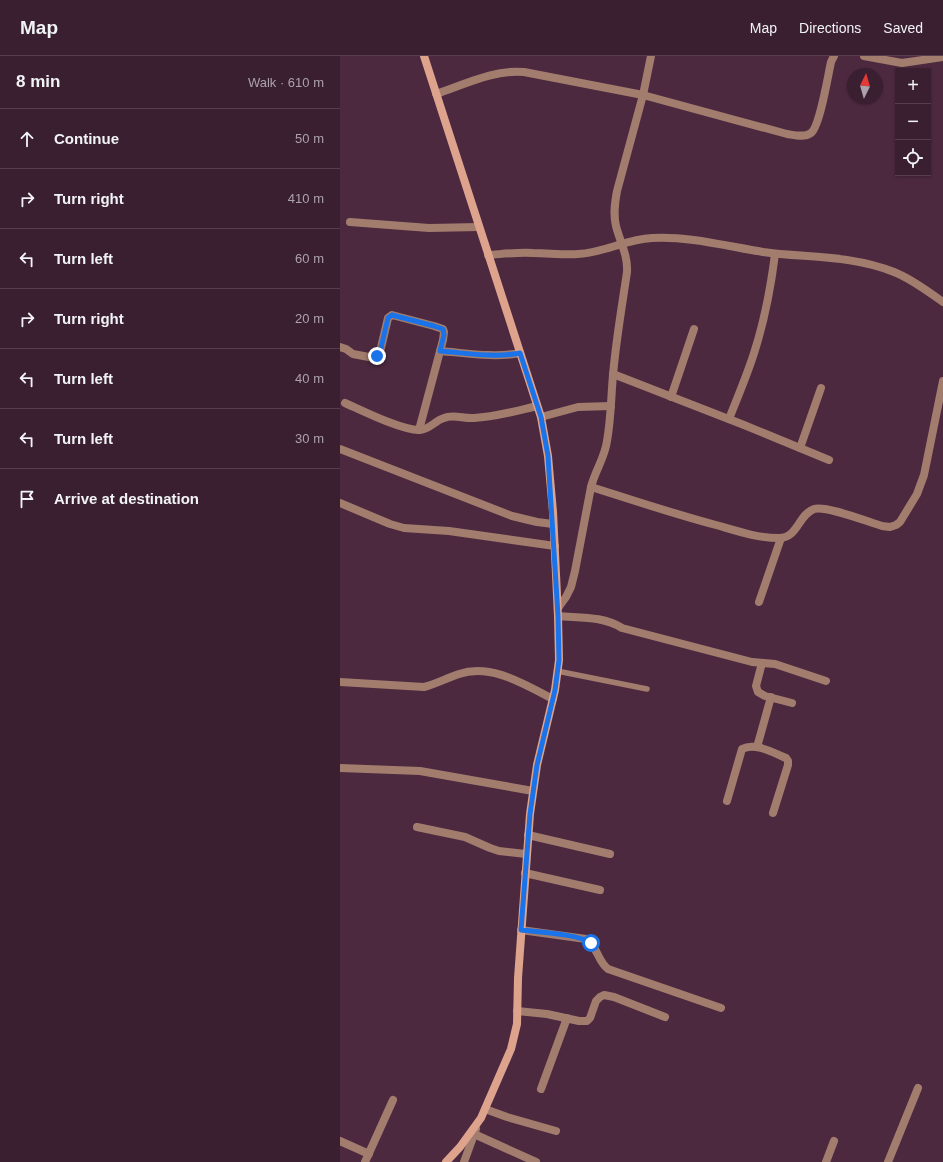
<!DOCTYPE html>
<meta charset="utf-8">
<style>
:root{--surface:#3a1f30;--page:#412738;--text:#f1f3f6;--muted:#aba2ab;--line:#543d4c}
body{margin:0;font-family:Helvetica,sans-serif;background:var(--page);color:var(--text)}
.controls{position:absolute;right:12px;top:12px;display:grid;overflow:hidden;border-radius:0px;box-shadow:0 1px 3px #0004}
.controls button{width:36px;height:36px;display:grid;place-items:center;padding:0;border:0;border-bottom:1px solid var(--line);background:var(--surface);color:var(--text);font:20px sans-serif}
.compass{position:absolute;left:507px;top:12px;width:36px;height:36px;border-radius:50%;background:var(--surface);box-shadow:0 1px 3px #0004;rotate:5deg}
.stop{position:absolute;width:12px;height:12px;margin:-9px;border:3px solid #1a73e8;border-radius:50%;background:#fff}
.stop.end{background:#1a73e8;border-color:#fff;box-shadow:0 1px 4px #0008}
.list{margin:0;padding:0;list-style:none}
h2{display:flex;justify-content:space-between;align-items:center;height:52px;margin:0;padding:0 16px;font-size:17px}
h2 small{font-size:13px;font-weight:400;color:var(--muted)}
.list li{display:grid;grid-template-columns:26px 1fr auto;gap:12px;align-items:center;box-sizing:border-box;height:60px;padding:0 16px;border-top:1px solid var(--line)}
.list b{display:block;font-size:15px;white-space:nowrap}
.list em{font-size:13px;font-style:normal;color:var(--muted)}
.icon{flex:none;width:22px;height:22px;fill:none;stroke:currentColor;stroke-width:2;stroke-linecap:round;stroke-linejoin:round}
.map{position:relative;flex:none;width:603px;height:1106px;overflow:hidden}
header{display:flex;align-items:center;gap:24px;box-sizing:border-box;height:56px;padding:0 20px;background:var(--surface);border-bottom:1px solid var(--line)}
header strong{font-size:19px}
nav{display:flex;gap:22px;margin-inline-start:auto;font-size:14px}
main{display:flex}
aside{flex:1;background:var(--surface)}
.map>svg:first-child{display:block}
</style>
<header>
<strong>Map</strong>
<nav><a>Map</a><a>Directions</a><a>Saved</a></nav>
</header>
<main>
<aside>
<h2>8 min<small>Walk · 610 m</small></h2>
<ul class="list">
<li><svg class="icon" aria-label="ahead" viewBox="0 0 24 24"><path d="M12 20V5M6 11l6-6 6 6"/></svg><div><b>Continue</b></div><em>50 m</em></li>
<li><svg class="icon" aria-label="right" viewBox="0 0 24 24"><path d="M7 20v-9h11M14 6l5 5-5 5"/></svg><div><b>Turn right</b></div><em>410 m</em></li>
<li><svg class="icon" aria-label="left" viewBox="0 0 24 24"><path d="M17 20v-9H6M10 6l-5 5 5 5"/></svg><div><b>Turn left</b></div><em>60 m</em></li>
<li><svg class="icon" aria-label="right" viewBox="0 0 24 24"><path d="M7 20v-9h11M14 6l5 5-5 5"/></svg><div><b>Turn right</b></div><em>20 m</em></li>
<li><svg class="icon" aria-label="left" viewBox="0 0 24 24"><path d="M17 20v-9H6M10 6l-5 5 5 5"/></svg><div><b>Turn left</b></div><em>40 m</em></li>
<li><svg class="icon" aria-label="left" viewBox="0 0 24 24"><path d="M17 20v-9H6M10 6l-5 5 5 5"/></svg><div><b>Turn left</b></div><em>30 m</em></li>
<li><svg class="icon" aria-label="arrive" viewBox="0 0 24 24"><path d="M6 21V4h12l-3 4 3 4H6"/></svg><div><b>Arrive at destination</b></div></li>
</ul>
</aside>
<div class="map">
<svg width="603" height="1106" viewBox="0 0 603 1106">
<rect width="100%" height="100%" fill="#4d2940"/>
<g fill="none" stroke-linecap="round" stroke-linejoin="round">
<!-- service -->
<path stroke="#a27d6e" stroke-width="5.5" d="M217,615L307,633"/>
<!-- minor -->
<g stroke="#a27d6e" stroke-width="8">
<path d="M524,0L562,7L603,1"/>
<path d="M96,38C123,29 155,13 184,16L303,39L447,78C454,79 464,82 471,77C480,70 488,19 491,6L494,0"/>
<path d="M10,166L89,172L139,171"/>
<path d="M148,199C163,198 178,196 193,197C208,197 223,199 238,198C264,197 286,183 312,182C349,180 386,190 423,196C467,202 512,199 554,216C572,223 587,235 603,246"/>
<path d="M0,291L6,293L13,298L34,302L40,296L48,262L52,259L94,270L103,273L104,276L103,284L79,374"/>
<path d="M100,295C126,297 154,302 180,297"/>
<path d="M273,318L404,369L489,404"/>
<path d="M331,341L354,273"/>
<path d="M5,347C23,355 61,374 79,374C90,374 94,365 104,362C113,358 124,363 134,362C156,361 176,355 197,350"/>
<path d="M201,361L238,351L271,350"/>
<path d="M389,363C398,340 408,317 415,294C425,262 431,230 435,198"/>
<path d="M460,392L481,332"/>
<path d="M0,393L172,460L197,466L213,468"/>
<path d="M251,431C293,444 334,458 376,469C397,475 417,482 439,482C458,482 458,459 474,453C486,449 528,466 542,470L550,471L556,469L560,466L577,438L584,419L603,325"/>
<path d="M0,447L50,468L64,472L109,475L215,490"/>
<path d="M419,546L441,482"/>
<path d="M218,552L226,541L231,531L235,515L251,431C255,415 265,401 267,385C271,363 271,341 273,319C276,284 282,250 287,216C288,199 280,186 276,170C273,158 275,146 277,135L303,39L311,0"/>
<path d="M218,560C240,562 263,560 282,572L412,606L435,608L486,625"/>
<path d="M422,607L416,630L418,636L425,640L452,647"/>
<path d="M0,626L84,631C96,628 107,622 119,618C152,607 185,629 213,643"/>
<path d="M417,691L431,641"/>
<path d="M0,712L80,715L193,735"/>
<path d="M387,745L402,693C415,686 434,697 446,702L448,705V709L433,757"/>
<path d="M77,771L125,781L150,792L159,795L186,798"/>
<path d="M188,779L270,798"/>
<path d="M185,817L260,834"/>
<path d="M181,874L246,883C259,893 257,904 268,913L381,952"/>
<path d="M177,955L207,958L239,965H247L250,962L256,945L260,941L264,939L274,941L325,961"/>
<path d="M201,1033L227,962"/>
<path d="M145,1053L167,1061L216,1075"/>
<path d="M134,1078L196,1106"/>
<path d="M0,1085L29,1098"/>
<path d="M25,1106L53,1044"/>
<path d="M124,1106L136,1073"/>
<path d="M486,1106L494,1085"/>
<path d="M548,1106L578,1032"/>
</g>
<!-- secondary -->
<path stroke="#dea38c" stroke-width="8" d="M84,0L201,361L208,400L213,456L218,560L219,604L215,634L197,709L190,758L178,922L177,968L171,993L141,1062L120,1091L106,1106"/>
</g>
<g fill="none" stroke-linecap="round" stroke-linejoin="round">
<!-- route -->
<path stroke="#1a73e8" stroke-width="5" d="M37,300L40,296L48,262L52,259L94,270L103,273L104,279L100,295C126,297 154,302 180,297L201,361L208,400L218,560L219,604L215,634L197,709L190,758L181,874C197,876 239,878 251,887"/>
</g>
</svg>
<div class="controls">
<button>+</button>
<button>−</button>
<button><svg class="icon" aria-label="locate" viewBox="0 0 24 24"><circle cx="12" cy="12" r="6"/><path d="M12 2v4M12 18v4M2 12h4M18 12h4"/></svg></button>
</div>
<svg class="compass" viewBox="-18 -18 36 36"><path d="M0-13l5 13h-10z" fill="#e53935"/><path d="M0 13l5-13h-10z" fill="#aba2ab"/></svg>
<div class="stop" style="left:251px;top:887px"></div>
<div class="stop end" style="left:37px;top:300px"></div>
</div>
</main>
